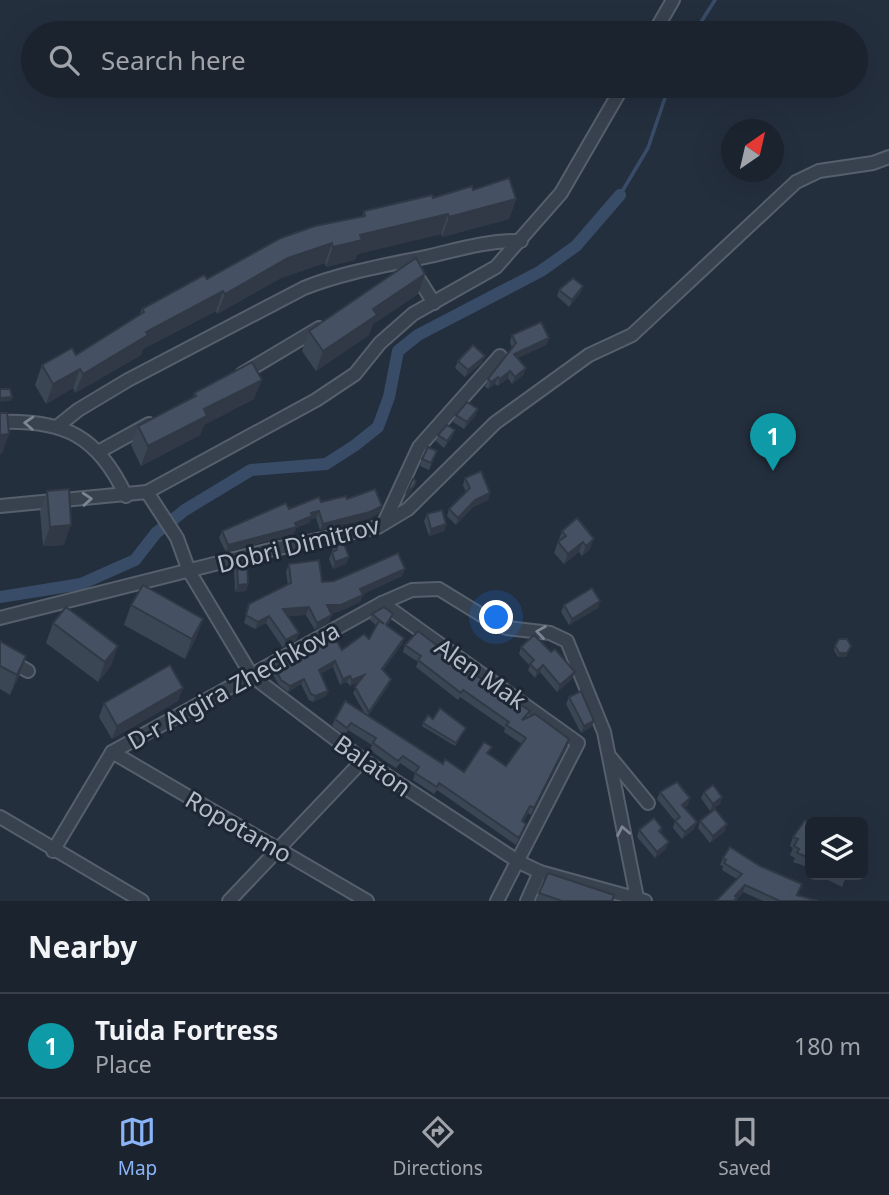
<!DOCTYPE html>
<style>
:root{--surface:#1b232e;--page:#282f3a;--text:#f1f3f6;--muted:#a0a4aa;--line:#39404a;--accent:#8ab4f8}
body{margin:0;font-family:"Noto Sans",sans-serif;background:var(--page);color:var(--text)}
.controls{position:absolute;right:21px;bottom:21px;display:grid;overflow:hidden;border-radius:10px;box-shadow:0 7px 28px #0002}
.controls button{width:63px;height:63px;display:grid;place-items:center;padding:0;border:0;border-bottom:2px solid var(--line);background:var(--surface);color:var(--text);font:35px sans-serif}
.compass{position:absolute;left:721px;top:119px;width:63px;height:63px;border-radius:50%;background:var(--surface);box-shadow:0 7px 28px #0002;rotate:34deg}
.you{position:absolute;left:497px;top:618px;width:24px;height:24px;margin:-18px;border:5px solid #fff;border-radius:50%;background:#1a73e8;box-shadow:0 0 0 10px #1a73e833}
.badge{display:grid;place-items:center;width:46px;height:46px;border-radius:50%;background:var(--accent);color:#fff;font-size:23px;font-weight:700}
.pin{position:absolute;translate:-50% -58px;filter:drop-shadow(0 2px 4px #0008)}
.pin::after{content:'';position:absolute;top:37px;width:24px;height:21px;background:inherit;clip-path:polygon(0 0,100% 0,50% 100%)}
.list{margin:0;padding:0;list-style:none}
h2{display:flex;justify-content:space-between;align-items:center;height:91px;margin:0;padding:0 28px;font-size:30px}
h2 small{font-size:23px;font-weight:400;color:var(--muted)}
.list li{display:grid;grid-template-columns:46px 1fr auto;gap:21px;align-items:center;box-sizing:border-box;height:105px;padding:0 28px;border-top:2px solid var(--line)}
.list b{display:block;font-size:26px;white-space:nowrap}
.list p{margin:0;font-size:23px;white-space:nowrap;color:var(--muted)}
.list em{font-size:23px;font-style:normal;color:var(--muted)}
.icon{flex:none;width:38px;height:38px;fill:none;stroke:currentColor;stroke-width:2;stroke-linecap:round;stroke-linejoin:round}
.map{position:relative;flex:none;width:889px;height:901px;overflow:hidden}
.search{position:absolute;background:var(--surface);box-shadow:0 7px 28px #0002;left:21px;right:21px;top:21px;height:77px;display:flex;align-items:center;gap:18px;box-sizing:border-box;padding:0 24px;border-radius:38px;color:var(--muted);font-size:26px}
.sheet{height:196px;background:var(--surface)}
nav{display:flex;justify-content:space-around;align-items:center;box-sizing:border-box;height:98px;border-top:2px solid var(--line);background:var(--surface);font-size:19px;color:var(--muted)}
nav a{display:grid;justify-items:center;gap:4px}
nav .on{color:var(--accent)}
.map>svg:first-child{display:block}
</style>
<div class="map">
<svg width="889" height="901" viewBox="0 0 889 901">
<rect width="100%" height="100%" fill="#242f3e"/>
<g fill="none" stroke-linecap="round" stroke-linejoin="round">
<!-- stream -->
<g stroke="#394c67" stroke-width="3.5">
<path d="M694,33L715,0"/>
<path d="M620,195L648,148L669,86"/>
</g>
<!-- canal -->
<path stroke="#394c67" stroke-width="12" d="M0,597L81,584L135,560L156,533L185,510L251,470L326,464L354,446L378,427L389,397L398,351L418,335L541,271L576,246L620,195"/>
<!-- minor casing -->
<g stroke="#565f6c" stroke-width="16">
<g id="minor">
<path d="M654,33L673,0"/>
<path d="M413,270L434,303"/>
<path d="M242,374L319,328"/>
<path d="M0,422C65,420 98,436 126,496"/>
<path d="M58,426L78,410L128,380L304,288C344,272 388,265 430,256C460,249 491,240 521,241"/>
<path d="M100,451L149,424"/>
<path d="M147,492L177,538L189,571L252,676L363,760L519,862L540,872L645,901"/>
<path d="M0,506L147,492L316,400L355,374L380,343L413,314L496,267L561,193L623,86"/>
<path d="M384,523L419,447L500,356"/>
<path d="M382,603L578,743L497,901"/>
<path d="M0,618L270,550L378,527L408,509L495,423L589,355L632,335L796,182L819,171L873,163L889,157"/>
<path d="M0,655L28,671"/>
<path d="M112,752L367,901"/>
<path d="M611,758L648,803"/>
<path d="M0,817L142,901"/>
<path d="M53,851L112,752L382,603L412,590L439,589L496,624L507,628L550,633L567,641L604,732L637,898"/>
<path d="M229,901L363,760"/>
<path d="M527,901L540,872"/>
</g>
</g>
<!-- minor -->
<use href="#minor" stroke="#38414e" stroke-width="12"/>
</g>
<!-- wall -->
<g fill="#3b4654">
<path d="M473,190L516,199L509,219L442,237L441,234L357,254L355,260L326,267L325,263L281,278L217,314L216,311L143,349L141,355L75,393L73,388L46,404L35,385L42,365L76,355L139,315L142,309L207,279L362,217L364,211Z"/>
<path d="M425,274L418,294L373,324L369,335L316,371L302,351L309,331Z"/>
<path d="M559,290L581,292L569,307L557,296Z"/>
<path d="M512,335L549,338L546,345L517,358L526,368L523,375L512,384L508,378L498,386L495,384L488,389L485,386L488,379L512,348L510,342Z"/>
<path d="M458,361L482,363L465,377L455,368Z"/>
<path d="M194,393L254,399L204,425L200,435L141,466L131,445L138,426L193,398Z"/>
<path d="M478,409L475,416L464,429L453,422L456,415Z"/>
<path d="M455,430L452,437L444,448L436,441L438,435Z"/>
<path d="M437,451L429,470L420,466L422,459Z"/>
<path d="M465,478L490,493L488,500L473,507L456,525L447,516L449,509L466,492L463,485Z"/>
<path d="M47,491L64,545L43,546L40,511Z"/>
<path d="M347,499L382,506L379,513L368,519L320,530L316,518L311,519L309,523L296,528L294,534L226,552L219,538L222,531L289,509L321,502Z"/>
<path d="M427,514L446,524L444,531L429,536L424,521Z"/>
<path d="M577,518L590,549L582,556L579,552L564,564L554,553L562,531Z"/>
<path d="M335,543L349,557L346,564L333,569L329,559Z"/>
<path d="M237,562L248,584L246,591L235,592L234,569Z"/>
<path d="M289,564L322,582L334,581L405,569L402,576L363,594L360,602L338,612L331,613L329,622L315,630L306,615L287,616L299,633L296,640L283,648L266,623L255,629L244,623L249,604L288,585L286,572Z"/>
<path d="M600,601L598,608L569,625L561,612L564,605Z"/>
<path d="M131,605L196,638L185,659L124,625Z"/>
<path d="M372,614L391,620L387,626L402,644L383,670L389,685L368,716L443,764L464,772L489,754L506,766L522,744L504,732L505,728L460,697L458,700L416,667L418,662L403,652L405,645L527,718L569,739L531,815L528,813L523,822L526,824L516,845L437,790L434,794L413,780L415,773L400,763L396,768L388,763L370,750L372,745L348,730L345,735L332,726L335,719L365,714L353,693L359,682L350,686L347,682L340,685L333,667L320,674L328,691L326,696L313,702L309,700L301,684L288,692L279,685L272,673L275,668L342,650L369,639L377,626L370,620Z"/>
<path d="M53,623L111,666L98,682L46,643Z"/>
<path d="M0,641L26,656L19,676L10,695L0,689Z"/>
<path d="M835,646H851L846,657H838L834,650Z"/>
<path d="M521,647L572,679L557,692L540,672L535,678L528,670L530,666L519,654Z"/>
<path d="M569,697L594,721L591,727L581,733L566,704Z"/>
<path d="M178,701L112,739L99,717L104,703Z"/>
<path d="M423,723L466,728L455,746L422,726Z"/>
<path d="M660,792L688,805L684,807L694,829L682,839L673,828L675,821L657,799Z"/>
<path d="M704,792L722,797L720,804L710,811L701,798Z"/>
<path d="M700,821L725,831L710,843L698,828Z"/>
<path d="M810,824V868L793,862L795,858L790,855L793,848L790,846L793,837Z"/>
<path d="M662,828L661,832L666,849L655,858L637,837L639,830Z"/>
<path d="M723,858L797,896L818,901H763L743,892L736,901H716L737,879L722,870L723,866L720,865Z"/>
<path d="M827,875H847L842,887L828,880L830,876Z"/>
<path d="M539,893L612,901H536Z"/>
</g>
<!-- shaded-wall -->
<g fill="#303945">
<path d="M516,199L509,219L442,237L449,217Z"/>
<path d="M448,214L441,234L357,254L355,260L326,267L333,247L360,235Z"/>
<path d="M332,243L325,263L281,278L217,314L225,294L288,258Z"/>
<path d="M425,274L418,294L373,324L369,335L316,371L323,351L373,309Z"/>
<path d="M583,286L581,292L569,307L572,300Z"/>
<path d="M223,291L216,311L143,349L141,355L75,393L83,374L146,332Z"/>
<path d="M549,338L546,345L511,361L514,354Z"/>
<path d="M485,356L482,363L465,377L468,370Z"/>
<path d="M526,368L523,375L512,384L515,377Z"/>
<path d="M80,369L73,388L46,404L53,384Z"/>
<path d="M510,371L508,378L498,386L500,379Z"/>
<path d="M498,377L495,384L488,389L491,382Z"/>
<path d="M262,380L254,399L204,425L200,435L141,466L148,446L204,409Z"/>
<path d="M12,397L11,401L0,402V398Z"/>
<path d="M478,409L475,416L464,429L467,422Z"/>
<path d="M455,430L452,437L444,448L447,441Z"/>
<path d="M9,434L2,454H0V435Z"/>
<path d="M416,481L411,493L404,501L406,494Z"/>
<path d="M490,493L488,500L473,507L456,525L458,518L475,500Z"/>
<path d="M382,506L379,513L368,519L320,530L323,524Z"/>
<path d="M319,511L316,518L311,519L309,523L296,528L294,534L226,552L228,545L295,523L311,513Z"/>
<path d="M446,524L444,531L429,536L431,529Z"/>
<path d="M71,525L64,545L43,546L50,527Z"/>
<path d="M594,539L590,549L582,556L586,546Z"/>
<path d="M583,542L579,552L564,564L568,554Z"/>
<path d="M349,557L346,564L333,569L335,562Z"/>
<path d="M405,569L402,576L358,596L360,589Z"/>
<path d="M248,584L246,591L235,592L238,585Z"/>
<path d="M363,595L360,602L338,612L324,613L327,605Z"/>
<path d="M600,601L598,608L569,625L572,619Z"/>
<path d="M309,607L306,615L280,616L283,609Z"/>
<path d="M332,615L329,622L315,630L317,623Z"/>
<path d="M269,616L266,623L255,629L258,622Z"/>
<path d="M203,619L196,638L185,659L192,639Z"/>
<path d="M299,633L296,640L283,648L286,640Z"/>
<path d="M404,638L402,644L380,675L382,669Z"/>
<path d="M118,646L111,666L98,682L105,662Z"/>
<path d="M851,646L846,657H838L839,653Z"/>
<path d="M26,656L19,676L10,695L17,675Z"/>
<path d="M335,661L333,667L317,676L319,670Z"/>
<path d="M543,665L540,672L535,678L537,671Z"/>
<path d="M575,672L572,679L557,692L560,685Z"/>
<path d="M364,675L361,681L350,686L352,680Z"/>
<path d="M350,676L347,682L340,685L343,679Z"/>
<path d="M304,679L301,684L288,692L290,686Z"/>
<path d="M391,679L389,685L367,718L369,712Z"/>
<path d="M183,688L178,701L112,739L117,726Z"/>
<path d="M328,691L326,696L313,702L315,696Z"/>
<path d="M594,721L591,727L581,733L584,726Z"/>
<path d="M569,739L567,746L531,815L534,808Z"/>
<path d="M722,797L720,804L710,811L713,804Z"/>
<path d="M690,798L688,805L680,812L682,805Z"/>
<path d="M697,822L694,829L682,839L685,832Z"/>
<path d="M727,824L725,831L710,843L713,836Z"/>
<path d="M669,842L666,849L655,858L657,852Z"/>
<path d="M745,885L743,892L736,899L737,898L736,901H733L735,896Z"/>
</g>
<!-- building -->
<g fill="#455162" stroke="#303945" stroke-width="2">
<path d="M509,178L516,199L449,217L448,214L360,235L362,240L333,247L332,243L288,258L225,294L223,291L146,332L148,335L83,374L80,369L53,384L42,365L72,348L76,355L144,312L142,309L204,275L207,279L281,238L315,226L365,216L364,211L432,195L433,198L472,186L473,190Z"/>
<path d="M416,258L425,274L373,309L377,315L323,351L309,331Z"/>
<path d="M573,278L583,286L572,300L559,290Z"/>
<path d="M541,322L549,338L514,354L526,368L515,377L510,371L500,379L498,377L491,382L488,379L516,343L512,335Z"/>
<path d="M473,345L485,356L468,370L458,361Z"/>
<path d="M252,362L262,380L204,409L207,416L148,446L138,426L196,396L194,393Z"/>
<path d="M0,389H10L12,397L0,398Z"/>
<path d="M467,402L478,409L467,422L456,415Z"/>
<path d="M0,413H7L9,434L0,435Z"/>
<path d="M447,425L455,430L447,441L438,435Z"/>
<path d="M428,447L437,451L431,463L422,459Z"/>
<path d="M481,471L490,493L475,500L458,518L449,509L470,488L465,478Z"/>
<path d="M413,479L416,481L414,486L406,494Z"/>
<path d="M69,489L71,525L50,527L47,491Z"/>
<path d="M375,489L382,506L370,512L323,524L319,511L311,513L312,516L295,523L297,527L228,545L222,531L286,503L289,509L319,497L321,502L346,496L347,499Z"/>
<path d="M442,510L446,524L431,529L427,514Z"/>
<path d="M577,518L594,539L586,546L583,542L568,554L558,542L566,536L562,531Z"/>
<path d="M343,541L349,557L335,562L332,552L337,550L335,543Z"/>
<path d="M398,553L405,569L360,589L363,595L341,605H327L332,615L317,623L309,607L283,609L299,633L286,640L269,616L258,622L246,615L249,604L291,583L289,564L319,560L322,582L334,581Z"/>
<path d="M237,562H247L248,584L238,585Z"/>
<path d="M143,585L203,619L192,639L131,605Z"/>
<path d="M592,588L600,601L572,619L564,605Z"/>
<path d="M66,607L118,646L105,662L53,623Z"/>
<path d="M384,607L393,614L386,625L404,638L382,669L391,679L369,712L355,687L364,675L352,680L350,676L343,679L335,661L319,670L328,691L315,696L311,694L304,679L290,686L281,680L275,668L333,635L342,650L364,634L369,639L379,621L384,624L372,614Z"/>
<path d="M418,631L474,674L530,711L522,720L535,714L569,739L534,808L530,806L522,821L526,824L519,838L439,783L437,787L415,773L419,767L403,756L398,761L391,756L373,743L376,738L351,723L347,728L335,719L345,701L443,764L445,759L464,772L484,742L492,747L487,753L506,766L526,738L506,725L509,722L463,690L461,693L418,660L421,656L405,645Z"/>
<path d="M534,635L551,652L555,649L575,672L560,685L543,665L537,671L530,664L534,660L521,647Z"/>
<path d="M839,639H847L851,646L847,653H839L835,646Z"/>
<path d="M0,641L26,656L17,675L0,666Z"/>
<path d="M170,665L183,688L117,726L104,703Z"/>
<path d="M581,691L594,721L584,726L569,697Z"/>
<path d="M440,708L466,728L456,743L423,723L428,715L433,719Z"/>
<path d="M677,782L690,798L682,805L697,822L685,832L675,821L680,817L660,792Z"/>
<path d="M713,785L722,797L713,804L704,792Z"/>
<path d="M715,809L727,824L713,836L700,821Z"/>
<path d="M654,818L662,828L659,831L669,842L657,852L639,830Z"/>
<path d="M805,820L810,824V858L797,853L799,849L794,846L798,839L793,837Z"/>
<path d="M730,847L760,866L802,884L797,895L818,901H780L745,885L735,896L737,898L734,901H716L742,874L724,863L726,860L723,858Z"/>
<path d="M548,873L614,895L612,901H562L539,893Z"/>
</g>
<!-- one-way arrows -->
<defs><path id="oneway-chevron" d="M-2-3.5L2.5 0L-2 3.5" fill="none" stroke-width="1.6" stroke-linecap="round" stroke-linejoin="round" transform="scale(1.75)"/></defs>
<g stroke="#7c8592">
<use href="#oneway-chevron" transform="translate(29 423) rotate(-177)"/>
<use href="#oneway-chevron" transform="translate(87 499) rotate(-4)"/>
<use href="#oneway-chevron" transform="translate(541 632) rotate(-172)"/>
<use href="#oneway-chevron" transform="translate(623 831) rotate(-101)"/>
</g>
<g text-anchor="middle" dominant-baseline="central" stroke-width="6" stroke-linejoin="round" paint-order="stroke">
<!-- street labels -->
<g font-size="24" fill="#b4bcc9" stroke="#1d2633">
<text transform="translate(298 544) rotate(-14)">Dobri Dimitrov</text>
<text transform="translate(481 673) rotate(35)">Alen Mak</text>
<text transform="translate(233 685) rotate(-29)">D-r Argira Zhechkova</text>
<text transform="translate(373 765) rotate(35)">Balaton</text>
<text transform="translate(239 826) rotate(30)">Ropotamo</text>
</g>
</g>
</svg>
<div class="controls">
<button><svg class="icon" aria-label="layers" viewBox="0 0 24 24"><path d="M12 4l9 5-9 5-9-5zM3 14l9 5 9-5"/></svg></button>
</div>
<svg class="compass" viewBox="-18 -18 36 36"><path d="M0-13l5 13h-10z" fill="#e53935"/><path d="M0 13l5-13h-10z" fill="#a0a4aa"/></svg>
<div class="you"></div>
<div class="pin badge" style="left:773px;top:471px;background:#0f9aa8">1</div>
<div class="search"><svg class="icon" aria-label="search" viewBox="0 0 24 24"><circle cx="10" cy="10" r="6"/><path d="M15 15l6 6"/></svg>Search here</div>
</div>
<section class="sheet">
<h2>Nearby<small></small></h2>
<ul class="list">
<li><span class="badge" style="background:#0f9aa8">1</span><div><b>Tuida Fortress</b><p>Place</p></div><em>180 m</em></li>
</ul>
</section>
<nav>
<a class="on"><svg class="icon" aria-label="map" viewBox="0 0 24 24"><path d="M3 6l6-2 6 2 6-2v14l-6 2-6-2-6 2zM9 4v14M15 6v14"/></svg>Map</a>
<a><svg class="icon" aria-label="directions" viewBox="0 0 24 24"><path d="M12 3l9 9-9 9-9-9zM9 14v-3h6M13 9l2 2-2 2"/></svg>Directions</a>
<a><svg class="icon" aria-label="saved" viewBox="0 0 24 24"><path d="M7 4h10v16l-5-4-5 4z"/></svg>Saved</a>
</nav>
